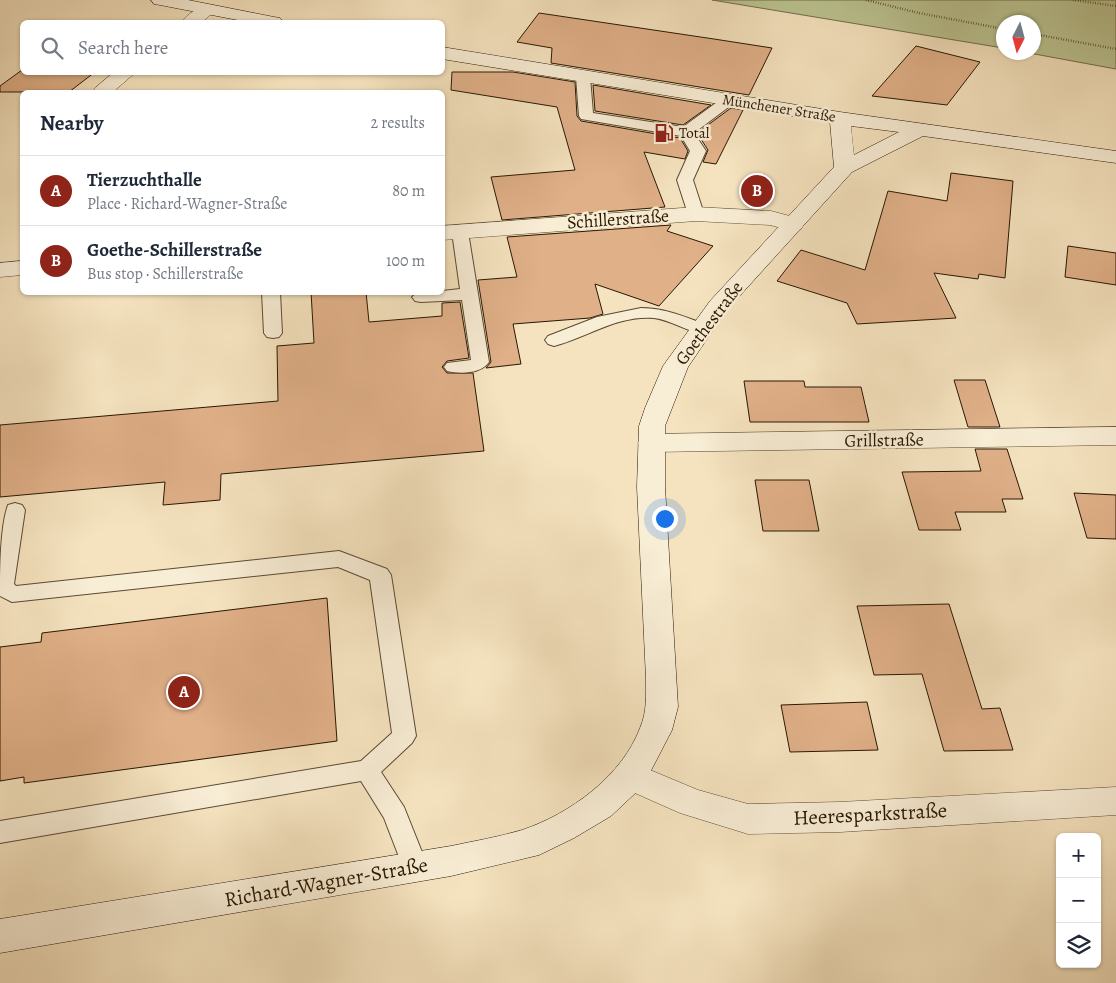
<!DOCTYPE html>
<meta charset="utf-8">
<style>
:root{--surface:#fff;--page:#f2f2f3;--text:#1f2937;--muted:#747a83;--line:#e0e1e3;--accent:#8f2418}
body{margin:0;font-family:Alegreya,serif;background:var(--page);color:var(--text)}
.controls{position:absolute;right:15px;bottom:15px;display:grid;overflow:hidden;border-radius:8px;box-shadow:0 1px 4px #0004}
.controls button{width:45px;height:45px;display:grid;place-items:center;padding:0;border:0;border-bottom:1px solid var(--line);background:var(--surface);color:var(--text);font:25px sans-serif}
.compass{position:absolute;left:996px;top:15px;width:45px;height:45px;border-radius:50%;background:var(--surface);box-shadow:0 1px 4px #0004;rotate:186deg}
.you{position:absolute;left:664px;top:518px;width:18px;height:18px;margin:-12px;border:4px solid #fff;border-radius:50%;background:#1a73e8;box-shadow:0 0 0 8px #1a73e833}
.badge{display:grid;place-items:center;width:32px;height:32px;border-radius:50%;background:var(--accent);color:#fff;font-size:16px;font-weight:700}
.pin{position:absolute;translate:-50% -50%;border:2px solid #fff;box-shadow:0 1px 5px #0006}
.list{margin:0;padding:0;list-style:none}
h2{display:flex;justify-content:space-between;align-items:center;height:65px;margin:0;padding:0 20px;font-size:21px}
h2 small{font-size:16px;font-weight:400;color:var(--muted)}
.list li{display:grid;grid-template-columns:32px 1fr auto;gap:15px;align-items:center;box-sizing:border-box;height:70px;padding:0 20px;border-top:1px solid var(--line)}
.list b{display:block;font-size:19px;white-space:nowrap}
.list p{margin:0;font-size:16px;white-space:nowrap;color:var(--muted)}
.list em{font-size:16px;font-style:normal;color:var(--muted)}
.icon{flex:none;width:28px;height:28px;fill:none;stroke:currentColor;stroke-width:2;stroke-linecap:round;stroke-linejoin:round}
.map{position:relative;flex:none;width:1116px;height:983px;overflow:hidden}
.search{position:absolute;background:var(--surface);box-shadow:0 1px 4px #0004;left:20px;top:20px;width:425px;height:55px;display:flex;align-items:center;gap:12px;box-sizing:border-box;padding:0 18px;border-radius:8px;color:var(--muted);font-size:19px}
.panel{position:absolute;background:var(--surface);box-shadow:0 1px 4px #0004;left:20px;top:90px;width:425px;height:205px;border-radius:8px}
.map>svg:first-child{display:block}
</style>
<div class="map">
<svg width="1116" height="983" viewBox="0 0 1116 983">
<rect width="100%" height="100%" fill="#f5e3bf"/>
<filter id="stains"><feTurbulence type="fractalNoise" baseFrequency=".004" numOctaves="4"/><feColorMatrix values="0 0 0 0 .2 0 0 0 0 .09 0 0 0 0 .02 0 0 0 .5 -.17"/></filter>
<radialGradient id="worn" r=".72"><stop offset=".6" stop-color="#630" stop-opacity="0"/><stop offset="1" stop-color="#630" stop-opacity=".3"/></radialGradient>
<!-- green -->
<path fill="#bbc492" stroke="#726e4a" d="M712,0H1116V69L1029,53L1034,52V22H1004L1003,48Z"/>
<!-- building -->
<g fill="#e0b088" stroke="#281702">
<path d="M539,13L714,39L772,48L749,95L551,63L552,48L517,42Z"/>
<path d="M916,46L980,62L947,105L872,96Z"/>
<path d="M22,70V72H95L69,92H0V86Z"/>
<path d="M452,72H513L575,82L577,116L581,121L680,138L688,151L685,159L644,152L665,207L502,220L491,177L575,170L557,107L451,90Z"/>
<path d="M593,85L711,105L683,125L595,111Z"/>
<path d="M731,108L743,110L716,164L703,162L708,150L697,133Z"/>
<path d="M951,173L1013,181L1005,278L979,274L978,279L934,273L956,318L857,324L847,303L777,281L801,250L865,270L888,191L947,201Z"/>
<path d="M671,225L667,231L713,246L659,306L595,284L603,314L590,318L513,324L521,364L486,368L491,362L478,280L517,277L507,237Z"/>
<path d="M1068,246L1116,253V285L1065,277Z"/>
<path d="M311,292H366L369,322L442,316V303L460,302L469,358L447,361L442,367L447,373H473L484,451L221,474L220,500L163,505L165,482L0,497V425L278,401L277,346L314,343Z"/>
<path d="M954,380H985L1000,427H968Z"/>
<path d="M744,381H804L805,387H861L869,422H750Z"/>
<path d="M975,449H1007L1023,499H1002L1006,512H955L961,530H919L902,472L981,471Z"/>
<path d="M755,480H809L819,531H763Z"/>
<path d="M1074,493L1116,495V539L1087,538Z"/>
<path d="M327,598L337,741L24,783V777L0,781V647L41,642L42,633Z"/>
<path d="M949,604L982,709L1000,708L1013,750L944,751L922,674L874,675L857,606Z"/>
<path d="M867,702L878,750L790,752L781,705Z"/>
</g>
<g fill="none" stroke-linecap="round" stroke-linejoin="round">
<!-- lane casing -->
<g stroke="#5b4a31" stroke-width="2">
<g id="lane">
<path d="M583,73L590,77L593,113L683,127L724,97H734L736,100L734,103L694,133L706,151L693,180L704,214L702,217H690L688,214L677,180L690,151L681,136L581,119L579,116L576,77Z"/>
<path d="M460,227L466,229L468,232L489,362C481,374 460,374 447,371L444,367L447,363L471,360L462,300L421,302L415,301L412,297L418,292H442V291L460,289L452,232L454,229Z"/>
<path d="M262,292H280L282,333L279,337L273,338L267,337L264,333Z"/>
<path d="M641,308C665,308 685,317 707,325L710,329L707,333L701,334C685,330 670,320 654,318C617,315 588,337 554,346L548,344L545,340L548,336L597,317Z"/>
<path d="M15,503L22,505L25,510L14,584L16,586L339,551L387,569L391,575L416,736L412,743L381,772L404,807L428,867L424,875L415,878L406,875L384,818L361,781L0,843V821L361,761L392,733L370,580L338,567L12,602L0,596C0,571 0,527 8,505Z"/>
</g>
</g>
<!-- street casing -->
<g stroke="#5b4a31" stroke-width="1">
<g id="street">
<path d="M207,5L213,6L216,10L202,22H182C186,15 198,7 207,5Z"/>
<path d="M114,72H136L113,92H93L95,88Z"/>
<path d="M696,207L771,211L801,219L804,224L801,229L793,231L770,225L696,221L442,240V226Z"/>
<path d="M22,261V275L0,277V263Z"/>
<path d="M1116,427V445L651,452L642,449L638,443L642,437L651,434Z"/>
<path d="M631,762L698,790L748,804L840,802L1116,787V815L840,832L748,834L680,813L619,786L614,776L619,766Z"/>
</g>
</g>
<!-- secondary casing -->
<g stroke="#281702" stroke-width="1">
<g id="secondary">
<path d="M151,0H188L274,17L280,18L283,22H248L160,5L154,4Z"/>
<path d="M442,47L840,112L1116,151V163L923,136L852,172L726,311L688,367L665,426V487L678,707L672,730L643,786L611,816L574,838L539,855L451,876L0,953V919L451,846C474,841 499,837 522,830C570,814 622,776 640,728C647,712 646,696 646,679L637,487L639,426L645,408L663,366L710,301L834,167L830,122L442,59ZM851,126L899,132L854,155Z"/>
</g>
</g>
<!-- path -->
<g stroke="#281702" stroke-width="2.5" stroke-dasharray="0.5 2" stroke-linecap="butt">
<path d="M866,0L919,13L1004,29"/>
<path d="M1073,0L1116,6"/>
<path d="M1034,34L1116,49"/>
</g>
<!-- lane -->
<use href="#lane" fill="#f8edd5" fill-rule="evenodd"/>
<!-- street -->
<use href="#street" fill="#f8edd5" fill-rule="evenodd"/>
<!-- secondary -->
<use href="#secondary" fill="#f8edd5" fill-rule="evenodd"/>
</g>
<!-- icons -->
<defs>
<g id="fuel-bare" transform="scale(1.5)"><path d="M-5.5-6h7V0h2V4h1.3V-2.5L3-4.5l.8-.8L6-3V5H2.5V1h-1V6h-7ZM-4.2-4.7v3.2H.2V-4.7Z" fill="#8f2418" stroke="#f8edd5" stroke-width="2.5" paint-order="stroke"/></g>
</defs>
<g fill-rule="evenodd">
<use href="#fuel-bare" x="664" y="133"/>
</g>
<g text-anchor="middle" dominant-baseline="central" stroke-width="5" stroke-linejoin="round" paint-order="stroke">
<!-- far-street labels -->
<g font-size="15" fill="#281702" stroke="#f8edd5">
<text transform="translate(779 108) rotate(9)">Münchener Straße</text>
</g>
<!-- far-poi labels -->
<g font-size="15" fill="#281702" stroke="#f8edd5" text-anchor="start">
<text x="679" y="133">Total</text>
</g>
<!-- street labels -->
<g font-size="18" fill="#281702" stroke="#f8edd5">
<text transform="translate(618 219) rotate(-4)">Schillerstraße</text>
<text transform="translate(709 323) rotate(-53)">Goethestraße</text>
<text transform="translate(884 440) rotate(-1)">Grillstraße</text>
</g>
<!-- near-street labels -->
<g font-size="21" fill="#281702" stroke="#f8edd5">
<text transform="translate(870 814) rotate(-3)">Heeresparkstraße</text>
<text transform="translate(326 882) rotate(-10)">Richard-Wagner-Straße</text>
</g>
</g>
<rect width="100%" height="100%" filter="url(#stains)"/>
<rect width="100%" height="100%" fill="url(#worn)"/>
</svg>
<div class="controls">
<button>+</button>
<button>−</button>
<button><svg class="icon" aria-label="layers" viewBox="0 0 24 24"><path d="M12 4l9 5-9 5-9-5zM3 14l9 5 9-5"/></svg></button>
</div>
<svg class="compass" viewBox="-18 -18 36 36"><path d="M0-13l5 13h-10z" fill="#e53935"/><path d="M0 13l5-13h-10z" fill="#747a83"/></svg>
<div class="you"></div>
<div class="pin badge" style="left:184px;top:692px">A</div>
<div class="pin badge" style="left:757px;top:191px">B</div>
<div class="search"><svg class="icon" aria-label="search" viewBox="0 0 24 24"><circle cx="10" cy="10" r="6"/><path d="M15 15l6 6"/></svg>Search here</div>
<section class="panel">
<h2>Nearby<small>2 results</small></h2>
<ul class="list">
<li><span class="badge">A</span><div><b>Tierzuchthalle</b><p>Place · Richard-Wagner-Straße</p></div><em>80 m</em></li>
<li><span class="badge">B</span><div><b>Goethe-Schillerstraße</b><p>Bus stop · Schillerstraße</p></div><em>100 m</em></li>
</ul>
</section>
</div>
